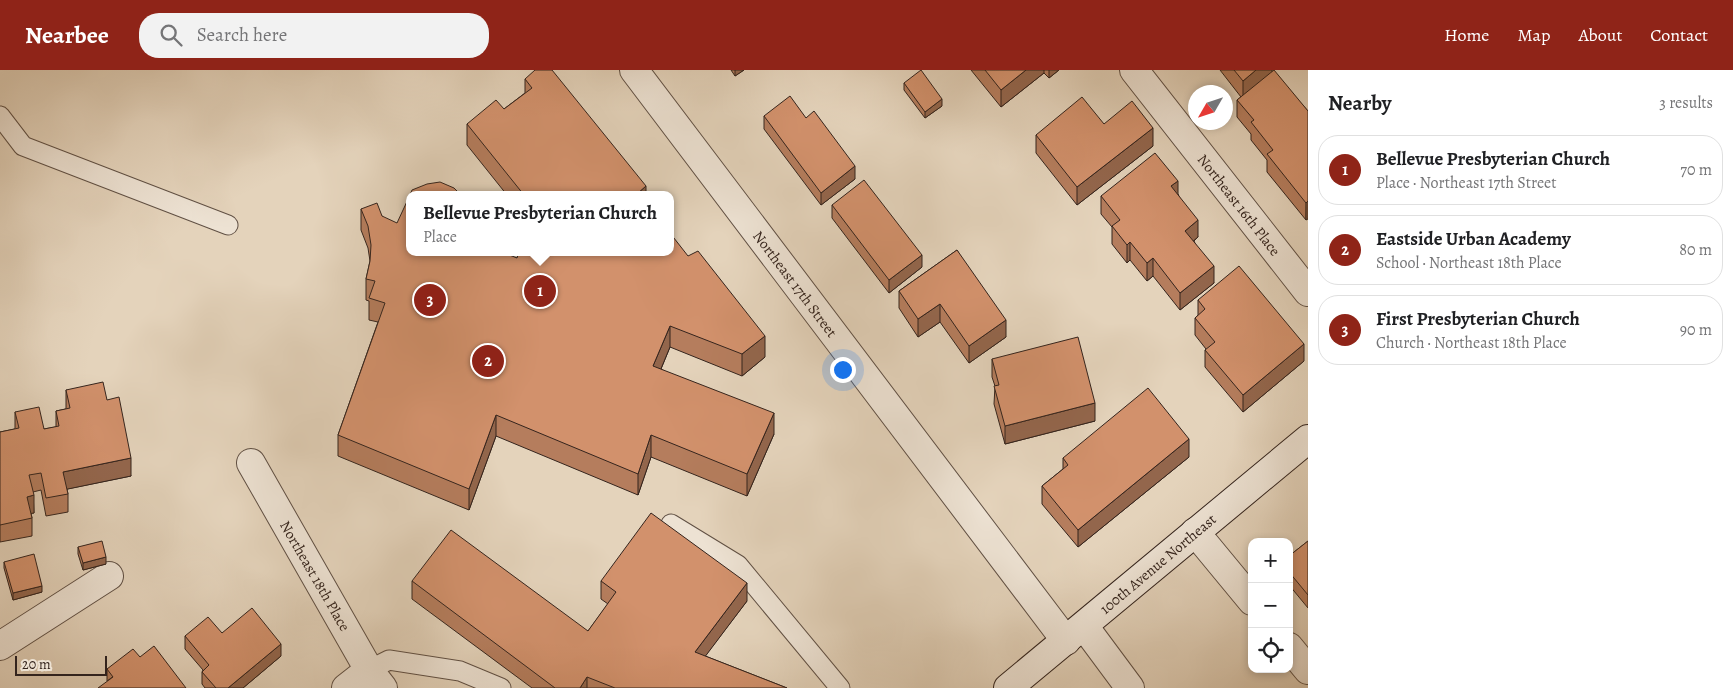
<!DOCTYPE html>
<meta charset="utf-8">
<style>
:root{--surface:#fff;--page:#f2f2f2;--text:#202124;--muted:#757577;--line:#e0e0e0;--accent:#8f2418}
body{margin:0;font-family:Alegreya,serif;background:var(--page);color:var(--text)}
.controls{position:absolute;right:15px;bottom:15px;display:grid;overflow:hidden;border-radius:10px;box-shadow:0 2px 8px #0003}
.controls button{width:45px;height:45px;display:grid;place-items:center;padding:0;border:0;border-bottom:1px solid var(--line);background:var(--surface);color:var(--text);font:25px sans-serif}
.compass{position:absolute;left:1188px;top:15px;width:45px;height:45px;border-radius:50%;background:var(--surface);box-shadow:0 2px 8px #0003;rotate:231deg}
.scale{position:absolute;left:15px;bottom:12px;width:92px;box-sizing:border-box;padding-left:5px;border:2px solid #34241d;border-top:0;font-size:14px;line-height:18px;white-space:nowrap;color:#34241d;-webkit-text-stroke:4px #ede2d3;paint-order:stroke}
.you{position:absolute;left:842px;top:299px;width:18px;height:18px;margin:-12px;border:4px solid #fff;border-radius:50%;background:#1a73e8;box-shadow:0 0 0 8px #1a73e833}
.badge{display:grid;place-items:center;width:32px;height:32px;border-radius:50%;background:var(--accent);color:#fff;font-size:16px;font-weight:700}
.pin{position:absolute;translate:-50% -50%;border:2px solid #fff;box-shadow:0 1px 5px #0006}
.popup{position:absolute;left:406px;top:121px;width:268px;height:65px;box-sizing:border-box;display:grid;place-content:center;border-radius:10px;background:var(--surface);filter:drop-shadow(0 1px 4px #0005);font-size:16px;white-space:nowrap;color:var(--muted)}
.popup b{font-size:19px;color:var(--text)}
.popup::after{content:'';position:absolute;left:50%;top:100%;margin-left:-10px;border:10px solid transparent;border-top-color:var(--surface)}
.list{margin:0;padding:0;list-style:none}
h2{display:flex;justify-content:space-between;align-items:center;height:65px;margin:0;padding:0 20px;font-size:21px}
h2 small{font-size:16px;font-weight:400;color:var(--muted)}
.list li{display:grid;grid-template-columns:32px 1fr auto;gap:15px;align-items:center;box-sizing:border-box;height:70px;margin:0 10px 10px;padding:0 10px;border:1px solid var(--line);border-radius:20px}
.list b{display:block;font-size:19px;white-space:nowrap}
.list p{margin:0;font-size:16px;white-space:nowrap;color:var(--muted)}
.list em{font-size:16px;font-style:normal;color:var(--muted)}
.icon{flex:none;width:28px;height:28px;fill:none;stroke:currentColor;stroke-width:2;stroke-linecap:round;stroke-linejoin:round}
.map{position:relative;flex:none;width:1308px;height:618px;overflow:hidden}
header{display:flex;align-items:center;gap:30px;box-sizing:border-box;height:70px;padding:0 25px;background:var(--accent);color:#fff}
header strong{font-size:24px}
nav{display:flex;gap:28px;margin-inline-start:auto;font-size:18px}
.search{width:350px;height:45px;background:var(--page);display:flex;align-items:center;gap:12px;box-sizing:border-box;padding:0 18px;border-radius:20px;color:var(--muted);font-size:19px}
main{display:flex}
aside{flex:1;background:var(--surface)}
.map>svg:first-child{display:block}
</style>
<header>
<strong>Nearbee</strong>
<div class="search"><svg class="icon" aria-label="search" viewBox="0 0 24 24"><circle cx="10" cy="10" r="6"/><path d="M15 15l6 6"/></svg>Search here</div>
<nav><a>Home</a><a>Map</a><a>About</a><a>Contact</a></nav>
</header>
<main>
<div class="map">
<svg width="1308" height="618" viewBox="0 0 1308 618">
<rect width="100%" height="100%" fill="#e4d3bb"/>
<filter id="stains"><feTurbulence type="fractalNoise" baseFrequency=".004" numOctaves="4"/><feColorMatrix values="0 0 0 0 .2 0 0 0 0 .09 0 0 0 0 .02 0 0 0 .5 -.17"/></filter>
<radialGradient id="worn" r=".72"><stop offset=".6" stop-color="#630" stop-opacity="0"/><stop offset="1" stop-color="#630" stop-opacity=".3"/></radialGradient>
<g fill="none" stroke-linecap="round" stroke-linejoin="round">
<!-- lane casing -->
<g stroke="#605044" stroke-width="21">
<g id="lane">
<path d="M0,46L23,76L228,155"/>
<path d="M671,454L738,495L840,618"/>
<path d="M369,600L389,590L460,601L501,618"/>
</g>
</g>
<!-- street casing -->
<g stroke="#605044" stroke-width="30">
<g id="street">
<path d="M634,0L1066,571"/>
<path d="M1134,0L1308,222"/>
<path d="M251,393L369,600L383,618"/>
<path d="M1195,462L1252,531"/>
<path d="M1084,556L1130,618"/>
<path d="M0,576L109,506"/>
<path d="M1289,577L1308,600"/>
<path d="M346,618L369,600"/>
</g>
</g>
<!-- secondary casing -->
<g stroke="#34241d" stroke-width="30">
<path id="secondary" d="M1008,618L1308,369"/>
</g>
<!-- lane -->
<use href="#lane" stroke="#ede2d3" stroke-width="19"/>
<!-- street -->
<use href="#street" stroke="#ede2d3" stroke-width="28"/>
<!-- secondary -->
<use href="#secondary" stroke="#ede2d3" stroke-width="28"/>
</g>
<!-- wall -->
<g fill="#b57d5d" stroke="#34241d">
<path d="M731,0H744L735,6Z"/>
<path d="M971,0H1059L1049,8L1044,3L1001,37Z"/>
<path d="M1220,0H1272V1L1308,41L1306,150L1267,102V90L1251,70V64L1237,47V30L1241,27Z"/>
<path d="M525,9L646,125H507L467,75V54L504,39L525,23Z"/>
<path d="M904,13L942,36L925,48L904,20Z"/>
<path d="M764,46L806,48L855,109L821,135L764,59Z"/>
<path d="M1104,54L1153,76L1077,135L1036,83V65Z"/>
<path d="M1178,124L1198,167L1194,171L1214,213L1180,240L1153,206L1147,211L1130,190L1127,193L1112,174V157L1101,144V126Z"/>
<path d="M832,135L922,197L889,223L832,148Z"/>
<path d="M361,139L382,146L410,182L517,188L765,287L742,306L670,277L661,299L774,364L747,426L651,387L638,425L496,366L469,440L338,386V365L378,252L369,250V231L366,230V209L370,191L368,178L361,160Z"/>
<path d="M957,180L1006,267L969,293L940,252L918,267L899,238V221Z"/>
<path d="M1198,230L1304,291L1243,342L1205,297V280L1206,279L1195,265V248L1198,245Z"/>
<path d="M992,289L1095,351L1005,374L994,334L995,316L992,307Z"/>
<path d="M66,320L107,330L131,406L67,419L68,424V442L46,446L41,420L33,422L34,443H31L32,448V466L0,472V362L15,359V342L44,359L56,357V341L66,339Z"/>
<path d="M1189,387L1078,477L1042,434V416L1063,399V388Z"/>
<path d="M1308,471V538L1289,515V486Z"/>
<path d="M78,477L106,494L83,500L78,484Z"/>
<path d="M4,492L42,522L13,530L4,498Z"/>
<path d="M412,511L588,561L608,534L601,529V511L747,531L705,586L787,618H532L412,529Z"/>
<path d="M222,563L281,586L243,618H205L202,614V602L203,600L185,579V566Z"/>
<path d="M140,587L107,611V599Z"/>
</g>
<!-- shaded-wall -->
<g fill="#93664c" stroke="#34241d">
<path d="M735,0H744L735,6Z"/>
<path d="M1026,0H1044V3L1001,37V20Z"/>
<path d="M1049,0H1059L1049,8Z"/>
<path d="M1256,0H1272V5L1243,29V11Z"/>
<path d="M942,29V36L925,48V42Z"/>
<path d="M1153,58V76L1077,135V117Z"/>
<path d="M855,96V109L821,135V123Z"/>
<path d="M1178,111V128L1171,116Z"/>
<path d="M646,116V125H638V123Z"/>
<path d="M1308,131V149L1306,150V133Z"/>
<path d="M1198,150V167L1185,178V161Z"/>
<path d="M1130,172V190L1127,193V175Z"/>
<path d="M922,185V197L889,223V210Z"/>
<path d="M1153,188V206L1147,211V193Z"/>
<path d="M1214,196V213L1180,240V223Z"/>
<path d="M940,234V252L918,267V249Z"/>
<path d="M1006,250V267L969,293V276Z"/>
<path d="M670,256V277L653,318V296Z"/>
<path d="M765,266V287L742,306V284Z"/>
<path d="M1304,274V291L1243,342V325Z"/>
<path d="M1095,333V351L1005,374V356Z"/>
<path d="M774,343V364L747,426V404Z"/>
<path d="M496,345V366L469,440V419Z"/>
<path d="M651,365V387L638,425V404Z"/>
<path d="M1189,369V387L1078,477V460Z"/>
<path d="M131,388V406L63,420V402Z"/>
<path d="M34,425V443L27,444V427Z"/>
<path d="M106,487V494L83,500V493Z"/>
<path d="M747,513V531L695,600V582Z"/>
<path d="M42,516V522L13,530V523Z"/>
<path d="M281,574V586L243,618H228Z"/>
<path d="M587,607V618H580Z"/>
</g>
<!-- building -->
<g fill="#d2916c" stroke="#34241d">
<path d="M535,0H552L646,116L638,123L639,125H524L467,54L496,30L504,39L532,18L525,9Z"/>
<path d="M921,0L942,29L925,42L904,13Z"/>
<path d="M985,0H1026L1001,20Z"/>
<path d="M1234,0H1256L1243,11Z"/>
<path d="M1274,0L1308,41V131L1306,133L1267,84L1273,80L1251,52L1254,50L1237,30Z"/>
<path d="M790,26L806,48L814,41L855,96L821,123L764,46Z"/>
<path d="M1082,27L1104,54L1132,31L1153,58L1077,117L1036,65Z"/>
<path d="M1155,83L1178,111L1171,116L1198,150L1185,161L1214,196L1180,223L1153,188L1147,193L1130,172L1127,175L1112,156L1120,150L1101,126Z"/>
<path d="M864,110L922,185L889,210L832,135Z"/>
<path d="M440,112L454,118L461,125H410L412,120L427,114Z"/>
<path d="M410,125V182H502L517,188L519,182H670V163L688,186L698,181L765,266L742,284L670,256L653,296L774,343L747,404L651,365L638,404L496,345L469,419L338,365L385,233L369,228L375,211L366,209L370,191L371,175L368,156L361,139L377,133L382,146L397,153Z"/>
<path d="M957,180L1006,250L969,276L940,234L918,249L899,221Z"/>
<path d="M1239,196L1304,274L1243,325L1205,280L1215,272L1195,248L1205,239L1198,230Z"/>
<path d="M1078,267L1095,333L1005,356L994,316L999,315L992,289Z"/>
<path d="M103,312L107,330L119,327L131,388L63,402L68,424L46,428L41,403L29,405L34,425L27,427L32,448L0,455V362L19,358L15,342L39,337L44,359L59,356L56,341L70,338L66,320Z"/>
<path d="M1148,318L1189,369L1078,460L1042,416L1068,395L1063,388Z"/>
<path d="M651,443L747,513L695,582L787,618H615L587,607L580,618H555L412,511L451,460L588,561L616,522L601,511Z"/>
<path d="M102,471L106,487L83,493L78,477Z"/>
<path d="M1308,471V525L1289,502V486Z"/>
<path d="M34,484L42,516L13,523L4,492Z"/>
<path d="M252,538L281,574L228,618H216L202,602L209,595L185,566L208,547L222,563Z"/>
<path d="M154,576L186,618H98L113,607L107,599L133,579L140,587Z"/>
</g>
<g text-anchor="middle" dominant-baseline="central" stroke-width="4" stroke-linejoin="round" paint-order="stroke">
<!-- street labels -->
<g font-size="15" fill="#34241d" stroke="#ede2d3">
<text transform="translate(1239 135) rotate(52)">Northeast 16th Place</text>
<text transform="translate(795 214) rotate(53)">Northeast 17th Street</text>
<text transform="translate(1158 494) rotate(-40)">100th Avenue Northeast</text>
<text transform="translate(315 506) rotate(60)">Northeast 18th Place</text>
</g>
</g>
<rect width="100%" height="100%" filter="url(#stains)"/>
<rect width="100%" height="100%" fill="url(#worn)"/>
</svg>
<div class="controls">
<button>+</button>
<button>−</button>
<button><svg class="icon" aria-label="locate" viewBox="0 0 24 24"><circle cx="12" cy="12" r="6"/><path d="M12 2v4M12 18v4M2 12h4M18 12h4"/></svg></button>
</div>
<svg class="compass" viewBox="-18 -18 36 36"><path d="M0-13l5 13h-10z" fill="#e53935"/><path d="M0 13l5-13h-10z" fill="#757577"/></svg>
<div class="scale">20 m</div>
<div class="you"></div>
<div class="pin badge" style="left:540px;top:221px">1</div>
<div class="popup"><b>Bellevue Presbyterian Church</b>Place</div>
<div class="pin badge" style="left:488px;top:291px">2</div>
<div class="pin badge" style="left:430px;top:230px">3</div>
</div>
<aside>
<h2>Nearby<small>3 results</small></h2>
<ul class="list">
<li><span class="badge">1</span><div><b>Bellevue Presbyterian Church</b><p>Place · Northeast 17th Street</p></div><em>70 m</em></li>
<li><span class="badge">2</span><div><b>Eastside Urban Academy</b><p>School · Northeast 18th Place</p></div><em>80 m</em></li>
<li><span class="badge">3</span><div><b>First Presbyterian Church</b><p>Church · Northeast 18th Place</p></div><em>90 m</em></li>
</ul>
</aside>
</main>
